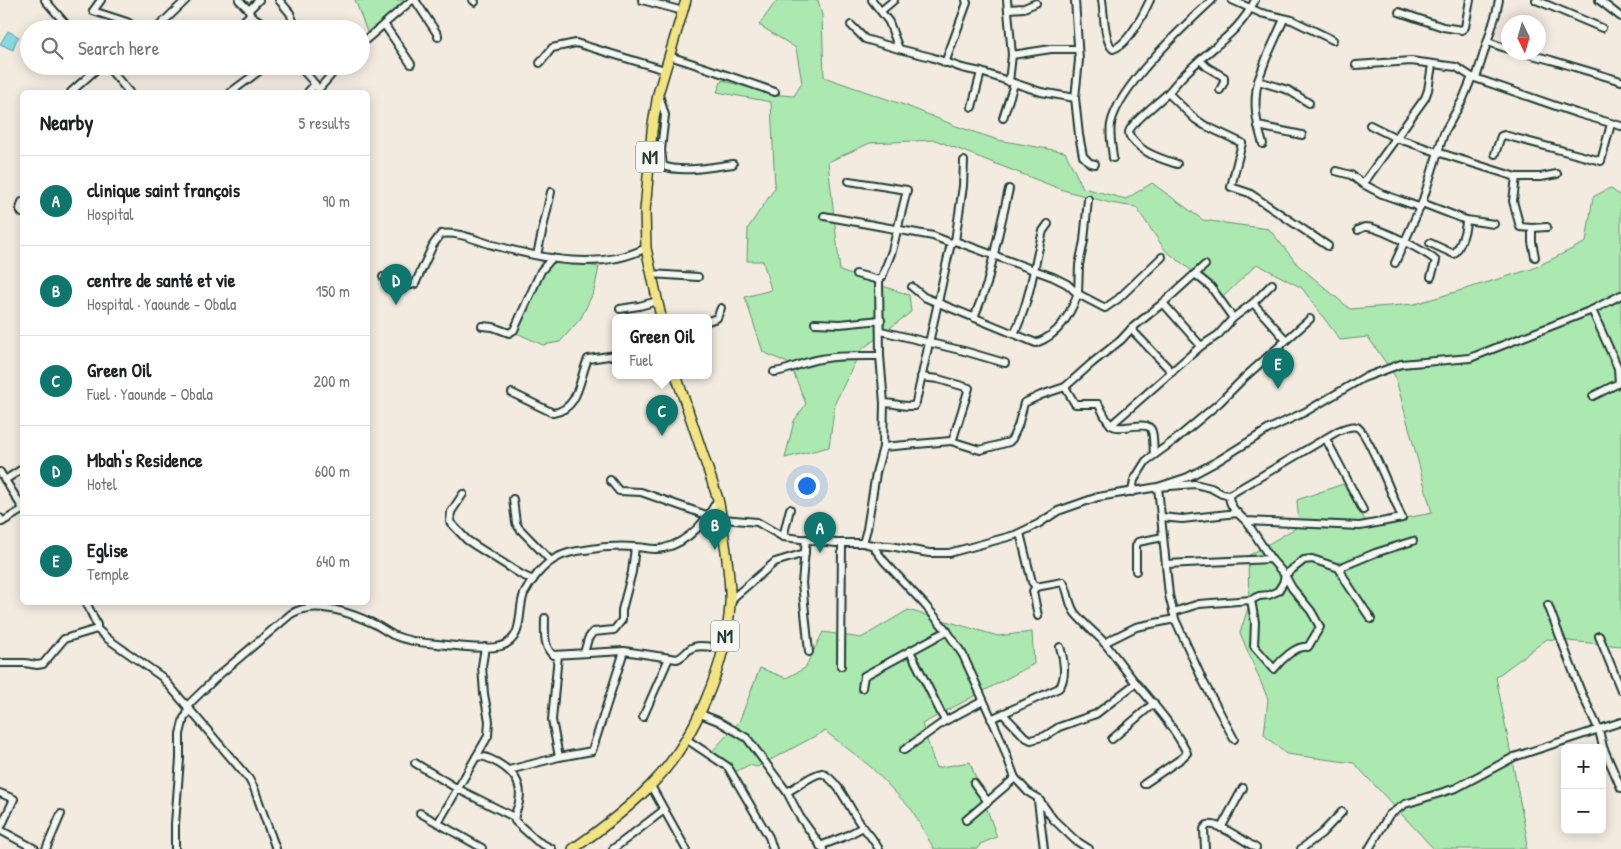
<!DOCTYPE html>
<meta charset="utf-8">
<style>
:root{--surface:#fff;--page:#f6f6f6;--text:#202124;--muted:#757577;--line:#e0e0e0;--accent:#0f766e}
body{margin:0;font-family:"Patrick Hand",sans-serif;background:var(--page);color:var(--text)}
.controls{position:absolute;right:15px;bottom:15px;display:grid;overflow:hidden;border-radius:8px;box-shadow:0 2px 12px #0003}
.controls button{width:45px;height:45px;display:grid;place-items:center;padding:0;border:0;border-bottom:1px solid var(--line);background:var(--surface);color:var(--text);font:25px sans-serif}
.compass{position:absolute;left:1501px;top:15px;width:45px;height:45px;border-radius:50%;background:var(--surface);box-shadow:0 2px 12px #0003;rotate:175deg}
.you{position:absolute;left:806px;top:485px;width:18px;height:18px;margin:-12px;border:4px solid #fff;border-radius:50%;background:#1a73e8;box-shadow:0 0 0 8px #1a73e833}
.badge{display:grid;place-items:center;width:32px;height:32px;border-radius:50%;background:var(--accent);color:#fff;font-size:16px;font-weight:700}
.pin{position:absolute;translate:-50% -41px;filter:drop-shadow(0 1px 2px #0008)}
.pin::after{content:'';position:absolute;top:26px;width:18px;height:15px;background:inherit;clip-path:polygon(0 0,100% 0,50% 100%)}
.popup{position:absolute;left:612px;top:314px;width:100px;height:65px;box-sizing:border-box;display:grid;place-content:center;border-radius:8px;background:var(--surface);filter:drop-shadow(0 1px 4px #0005);font-size:16px;white-space:nowrap;color:var(--muted)}
.popup b{font-size:19px;color:var(--text)}
.popup::after{content:'';position:absolute;left:50%;top:100%;margin-left:-10px;border:10px solid transparent;border-top-color:var(--surface)}
.list{margin:0;padding:0;list-style:none}
h2{display:flex;justify-content:space-between;align-items:center;height:65px;margin:0;padding:0 20px;font-size:21px}
h2 small{font-size:16px;font-weight:400;color:var(--muted)}
.list li{display:grid;grid-template-columns:32px 1fr auto;gap:15px;align-items:center;box-sizing:border-box;height:90px;padding:0 20px;border-top:1px solid var(--line)}
.list b{display:block;font-size:19px;white-space:nowrap}
.list p{margin:0;font-size:16px;white-space:nowrap;color:var(--muted)}
.list em{font-size:16px;font-style:normal;color:var(--muted)}
.icon{flex:none;width:28px;height:28px;fill:none;stroke:currentColor;stroke-width:2;stroke-linecap:round;stroke-linejoin:round}
.map{position:relative;flex:none;width:1621px;height:849px;overflow:hidden}
.search{position:absolute;background:var(--surface);box-shadow:0 2px 12px #0003;left:20px;top:20px;width:350px;height:55px;display:flex;align-items:center;gap:12px;box-sizing:border-box;padding:0 18px;border-radius:28px;color:var(--muted);font-size:19px}
.panel{position:absolute;background:var(--surface);box-shadow:0 2px 12px #0003;left:20px;top:90px;width:350px;height:515px;border-radius:8px}
.map>svg:first-child{display:block}
</style>
<div class="map">
<svg width="1621" height="849" viewBox="0 0 1621 849">
<rect width="100%" height="100%" fill="#f3eae0"/>
<filter id="ink" filterUnits="userSpaceOnUse"><feTurbulence type="fractalNoise" baseFrequency=".02" numOctaves="2"/><feDisplacementMap in="SourceGraphic" scale="10" xChannelSelector="R" yChannelSelector="G"/><feConvolveMatrix kernelMatrix="1 2 1 2 8 2 1 2 1" color-interpolation-filters="sRGB"/></filter>
<g filter="url(#ink)">
<!-- green -->
<g fill="#abe9b0" stroke="#659372">
<path d="M355,0H412L369,37Z"/>
<path d="M777,0H818L822,15L824,77L907,106L956,126L998,140L1065,152L1083,188L1126,199L1152,183L1203,220L1269,229L1298,265L1350,309L1415,304L1532,269L1586,242L1593,197L1610,188L1621,196V646L1547,639L1496,677L1527,838L1526,849H1434L1354,763L1286,754L1264,735L1268,699L1240,633L1249,605L1248,556L1299,526L1297,500L1343,484L1368,525L1432,513L1395,376L1368,337L1340,340L1302,288L1257,264L1224,296L1165,250L1136,207L1110,203L1063,190L935,140L870,143L828,162L840,271L909,295L911,312L861,350L835,403L829,447L785,458L794,421L806,404L790,364L763,352L745,297L771,290L763,261H747L748,228L775,188L771,102L717,92L722,80L768,94L794,96L802,83L796,48L759,25Z"/>
<path d="M548,259L599,267L594,291L581,318L560,342L543,345L510,330Z"/>
<path d="M908,610L998,636L1032,632L1034,664L922,724L936,768L970,762L997,837L980,844L978,849H934L912,810L871,767L825,731L757,767L749,765L731,774L727,769L707,757L739,722L760,668L786,678L805,668L823,632L861,638Z"/>
</g>
<!-- water -->
<path fill="#87d9e0" stroke="#5d9b9b" d="M8,31L19,37L16,41L13,50L0,44Z"/>
<g fill="none" stroke-linecap="round" stroke-linejoin="round">
<!-- minor casing -->
<g stroke="#1f3d34" stroke-width="10">
<g id="minor">
<path d="M45,0L70,29"/>
<path d="M101,0L93,11L127,22L138,29"/>
<path d="M239,0L249,10L250,15L261,22L267,29"/>
<path d="M279,0L290,13L296,29"/>
<path d="M415,0L438,35V37"/>
<path d="M473,0L475,2"/>
<path d="M642,0L683,11"/>
<path d="M872,0L889,22L899,49L931,57L962,68L981,72L1041,92L1075,98"/>
<path d="M1007,0L1012,55L1009,82"/>
<path d="M1075,0L1079,60L1075,98L1079,135L1083,156L1090,163L1095,164"/>
<path d="M1102,0C1104,12 1104,42 1113,49C1128,45 1144,13 1150,0"/>
<path d="M1232,0L1261,13L1292,20L1333,40"/>
<path d="M1255,0C1239,33 1214,45 1189,70C1181,77 1175,85 1168,93L1195,119L1204,125L1242,143L1231,187L1249,193L1328,246"/>
<path d="M1536,0L1602,28"/>
<path d="M1599,0L1621,17"/>
<path d="M1008,9L1024,8L1036,3"/>
<path d="M249,10L259,0"/>
<path d="M881,11L894,0"/>
<path d="M1399,12L1443,27L1462,30L1465,27L1470,0"/>
<path d="M1284,19L1266,59L1258,81L1288,90L1309,103"/>
<path d="M384,24L411,64"/>
<path d="M851,25L865,39L899,49"/>
<path d="M156,29L186,0"/>
<path d="M235,29L250,15"/>
<path d="M1488,42L1508,49"/>
<path d="M361,44L412,0"/>
<path d="M1521,52L1551,60L1621,81"/>
<path d="M1012,55L1051,49H1078"/>
<path d="M669,56C705,67 740,80 775,92"/>
<path d="M1200,60L1207,67L1224,77V82L1220,90"/>
<path d="M540,63L552,48L576,43L665,70"/>
<path d="M945,63L967,3L966,0"/>
<path d="M1356,65L1411,61L1456,67L1472,77L1576,113L1621,126"/>
<path d="M107,66L129,92"/>
<path d="M299,66C307,76 313,79 318,90L339,66"/>
<path d="M1476,78L1496,14L1499,0"/>
<path d="M1258,81C1253,104 1256,122 1263,144"/>
<path d="M71,92L100,66"/>
<path d="M231,92L266,66"/>
<path d="M308,92L315,84"/>
<path d="M1168,93C1161,100 1130,124 1129,132C1129,136 1130,137 1132,139C1144,154 1159,158 1177,164"/>
<path d="M659,95L665,115L661,150L663,166C681,173 714,167 733,164"/>
<path d="M972,107L981,72"/>
<path d="M1003,118L1014,84"/>
<path d="M1370,125L1396,138L1437,152L1516,177H1541L1557,174"/>
<path d="M1258,126L1302,135"/>
<path d="M1495,154L1501,136L1504,135L1601,161L1611,124"/>
<path d="M1113,158C1112,147 1109,135 1111,124C1118,87 1184,26 1212,0"/>
<path d="M1336,171L1351,175L1363,184L1425,98L1428,90L1432,65"/>
<path d="M1516,177L1513,201L1520,227L1532,228L1547,227"/>
<path d="M849,181L907,190L892,251L882,277L879,280L880,356L884,403L883,447L876,473L867,529L863,543"/>
<path d="M1363,184L1382,194L1419,207"/>
<path d="M22,202L20,209L22,213"/>
<path d="M1422,203L1466,220C1466,230 1461,246 1454,254L1430,243"/>
<path d="M824,216L933,236L951,243L955,241L1053,277L1067,284L1078,294L1079,265L1084,241L1088,199"/>
<path d="M1466,220L1494,224"/>
<path d="M1532,228V242L1535,257"/>
<path d="M1358,230C1360,229 1363,227 1365,227C1377,226 1427,252 1436,261L1431,277"/>
<path d="M955,241L963,186L964,161"/>
<path d="M537,255L551,192"/>
<path d="M1395,263L1422,203L1444,133L1463,99L1472,77"/>
<path d="M651,274L698,277"/>
<path d="M856,274L879,280"/>
<path d="M1195,274L1211,287L1233,318"/>
<path d="M383,277L406,286L415,284L433,245L441,234C460,231 479,242 497,246C544,259 600,271 646,248"/>
<path d="M912,287L924,297L1036,343C1059,335 1069,316 1078,294L1105,308L1118,299L1162,257"/>
<path d="M1163,303L1201,346"/>
<path d="M1253,303L1286,340"/>
<path d="M620,309L639,306L658,301"/>
<path d="M1592,310L1618,368L1619,383L1593,396"/>
<path d="M974,318L987,284L1009,189"/>
<path d="M708,321L717,318L721,308"/>
<path d="M815,323L840,324L881,320"/>
<path d="M482,326L493,327L509,333L514,330L541,271L552,258"/>
<path d="M1131,329L1172,372"/>
<path d="M881,331L964,351L1005,363"/>
<path d="M1014,334C1030,302 1034,265 1043,231L1048,224"/>
<path d="M774,372C787,371 796,365 808,362C832,355 856,356 880,356"/>
<path d="M1065,387L1092,363L1121,340L1132,328L1163,303L1205,265"/>
<path d="M512,393L553,413C580,409 579,378 588,359L616,355"/>
<path d="M884,403C894,403 904,407 914,406L916,402L951,243"/>
<path d="M1111,425L1201,346L1218,335L1233,318L1253,303L1272,284"/>
<path d="M1326,439L1363,510"/>
<path d="M951,441L980,450L1009,442L1012,439L1018,426L1024,403L1041,395L1065,387L1075,404H1098C1103,410 1106,423 1113,426C1117,428 1121,427 1125,427C1156,423 1152,425 1154,455"/>
<path d="M883,447L951,441L953,439L969,388L938,379L921,377"/>
<path d="M0,472L22,507"/>
<path d="M5,480L22,469"/>
<path d="M610,480L619,491L641,492L709,516"/>
<path d="M1132,492L1134,480L1146,461L1175,440L1219,403L1245,377L1310,319"/>
<path d="M463,494L451,512L450,522L467,540L476,546L522,575L533,580"/>
<path d="M513,499L516,523L519,528L551,561"/>
<path d="M1161,517L1182,519L1238,513"/>
<path d="M0,518L2,522L22,510"/>
<path d="M723,519L757,522L783,537L836,543H863L872,545L884,561L924,604L947,631L963,655L999,735L1015,778L1028,792L1038,798L1053,819L1075,840L1089,849"/>
<path d="M1246,521L1271,559L1285,575L1292,588L1311,611L1320,627L1308,647C1296,645 1281,660 1274,669L1254,646L1255,622L1251,600"/>
<path d="M1020,533L1032,582L1036,587"/>
<path d="M783,537L790,509"/>
<path d="M806,539L802,583L809,652"/>
<path d="M872,545L890,546L929,553H949L1015,535L1038,524L1058,511L1098,497L1158,487L1195,484L1211,488L1222,494L1229,495L1338,431C1343,429 1351,425 1357,427C1367,431 1396,504 1402,518L1360,526L1246,521C1238,514 1229,507 1229,495"/>
<path d="M1166,564L1271,559"/>
<path d="M1339,568L1375,553L1413,541"/>
<path d="M1136,571V546L1138,542L1163,537"/>
<path d="M1036,587L1063,582C1069,591 1068,604 1075,613C1083,623 1093,631 1102,640C1114,654 1124,669 1135,682C1154,705 1173,725 1187,753L1182,758L1144,784"/>
<path d="M1036,587L1033,591L1038,616"/>
<path d="M86,602L97,625V629L108,639L162,677L249,779L254,788L276,849"/>
<path d="M732,602L734,597L775,562L805,553"/>
<path d="M1548,605L1581,692L1599,730L1603,747L1621,788"/>
<path d="M1173,612L1199,604L1251,600L1259,596L1269,595L1278,591L1283,583L1285,575L1304,560L1312,559L1339,568L1347,583L1371,619"/>
<path d="M545,618C545,630 543,647 553,655L624,651L677,659C683,657 685,653 690,649C698,643 713,648 722,648"/>
<path d="M1599,636L1621,690"/>
<path d="M1104,643L1136,627L1175,619"/>
<path d="M910,651L945,721"/>
<path d="M584,653L588,639L593,632L614,630L622,620V610L632,572L635,547"/>
<path d="M558,655L552,720L559,757"/>
<path d="M0,663H25L37,665L43,664L64,639L97,629"/>
<path d="M841,666L842,543"/>
<path d="M862,688L864,676L947,631"/>
<path d="M701,710L703,715L718,721L747,738L787,792C799,786 810,775 822,773C842,784 849,810 863,827C870,835 873,839 879,849"/>
<path d="M1003,714L1025,737L1031,740L1045,736L1059,727L1096,714L1136,683"/>
<path d="M643,717L669,658"/>
<path d="M991,719L1059,688C1067,678 1064,659 1060,647"/>
<path d="M686,739L728,767L769,837L773,849"/>
<path d="M1112,739L1154,703"/>
<path d="M1234,739L1203,681L1175,619L1169,595L1158,487L1188,477L1216,462L1269,429L1305,412L1363,378L1401,364L1470,358L1592,310L1621,295"/>
<path d="M904,750L945,721L983,701"/>
<path d="M476,757L488,736L489,721L484,694L482,666L485,647"/>
<path d="M415,763L458,789L514,817"/>
<path d="M509,770L559,757L592,751L624,651"/>
<path d="M974,783L988,802"/>
<path d="M651,786L686,849"/>
<path d="M787,792L800,817L823,849"/>
<path d="M0,793L14,799L0,829"/>
<path d="M1038,801L1044,849"/>
<path d="M420,813L482,848"/>
<path d="M966,820L1015,778"/>
<path d="M438,823L476,757C484,755 490,759 498,763C513,772 523,783 519,802C518,809 513,814 515,821L537,841L552,849"/>
<path d="M1221,828L1243,788"/>
<path d="M0,830L35,849"/>
<path d="M820,846L846,836L863,827"/>
<path d="M46,849L61,814"/>
<path d="M175,849V824L180,759V734L184,718L187,715L188,705L219,675L291,614C313,600 348,612 370,622C378,625 385,631 393,635C407,641 422,643 437,644C453,646 487,650 501,646C525,639 517,611 524,594C531,580 543,565 556,558C565,553 575,551 585,550C601,547 618,546 634,547C644,547 654,551 664,548C689,542 707,520 718,499"/>
<path d="M613,849L664,810"/>
<path d="M1205,849L1204,829L1207,825C1219,822 1244,841 1256,848"/>
<path d="M1301,849L1322,833L1342,812"/>
<path d="M1369,849L1389,815L1405,804L1456,788L1514,757L1621,722"/>
</g>
</g>
<!-- highway casing -->
<g stroke="#1f3d34" stroke-width="12">
<g id="highway">
<path d="M661,317L646,248L645,211L652,131L658,94L686,0"/>
<path d="M573,849C600,830 627,810 650,786C693,744 727,664 730,604C731,586 728,569 726,551C723,533 722,516 718,499L676,375"/>
</g>
</g>
<!-- minor -->
<use href="#minor" stroke="#f6f6f2" stroke-width="6"/>
<!-- highway -->
<use href="#highway" stroke="#f4e382" stroke-width="9"/>
</g>
</g>
<g text-anchor="middle" dominant-baseline="central" stroke-width="4.5" stroke-linejoin="round" paint-order="stroke">
<!-- shield labels -->
<g fill="#f6f6f2" stroke="#60746d" stroke-width="1">
<rect x="636" y="141.5" width="28" height="31" rx="4"/>
<rect x="711" y="620.5" width="28" height="31" rx="4"/>
</g>
<g font-size="18" font-weight="bold" fill="#1f3d34">
<text x="650" y="157">N1</text>
<text x="725" y="636">N1</text>
</g>
</g>
</svg>
<div class="controls">
<button>+</button>
<button>−</button>
</div>
<svg class="compass" viewBox="-18 -18 36 36"><path d="M0-13l5 13h-10z" fill="#e53935"/><path d="M0 13l5-13h-10z" fill="#757577"/></svg>
<div class="you"></div>
<div class="pin badge" style="left:820px;top:553px">A</div>
<div class="pin badge" style="left:715px;top:550px">B</div>
<div class="pin badge" style="left:662px;top:436px">C</div>
<div class="popup"><b>Green Oil</b>Fuel</div>
<div class="pin badge" style="left:396px;top:305px">D</div>
<div class="pin badge" style="left:1278px;top:389px">E</div>
<div class="search"><svg class="icon" aria-label="search" viewBox="0 0 24 24"><circle cx="10" cy="10" r="6"/><path d="M15 15l6 6"/></svg>Search here</div>
<section class="panel">
<h2>Nearby<small>5 results</small></h2>
<ul class="list">
<li><span class="badge">A</span><div><b>clinique saint françois</b><p>Hospital</p></div><em>90 m</em></li>
<li><span class="badge">B</span><div><b>centre de santé et vie</b><p>Hospital · Yaounde - Obala</p></div><em>150 m</em></li>
<li><span class="badge">C</span><div><b>Green Oil</b><p>Fuel · Yaounde - Obala</p></div><em>200 m</em></li>
<li><span class="badge">D</span><div><b>Mbah's Residence</b><p>Hotel</p></div><em>600 m</em></li>
<li><span class="badge">E</span><div><b>Eglise</b><p>Temple</p></div><em>640 m</em></li>
</ul>
</section>
</div>
